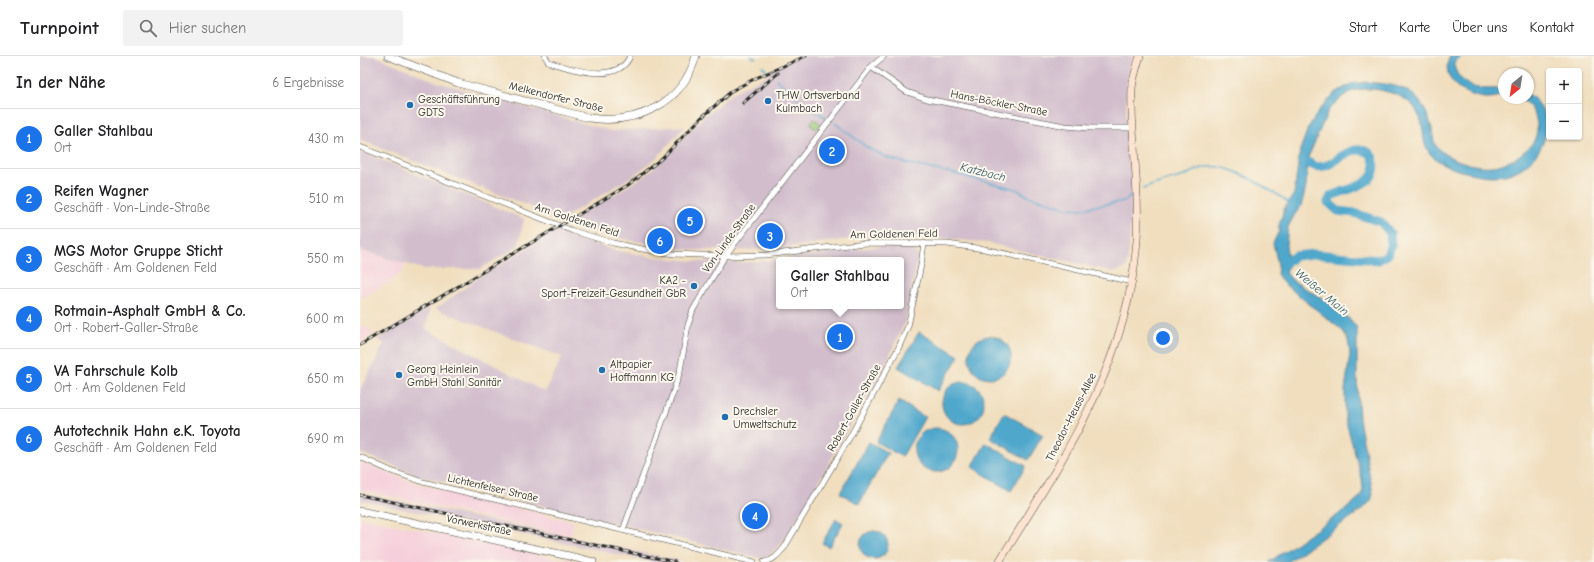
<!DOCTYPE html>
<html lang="de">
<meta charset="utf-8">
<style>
:root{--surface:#fff;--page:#f2f2f2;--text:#202124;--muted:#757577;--line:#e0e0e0;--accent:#1a73e8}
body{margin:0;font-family:"Comic Neue",sans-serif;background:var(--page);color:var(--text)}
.controls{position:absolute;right:12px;top:12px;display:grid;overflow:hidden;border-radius:4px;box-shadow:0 1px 3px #0004}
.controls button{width:36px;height:36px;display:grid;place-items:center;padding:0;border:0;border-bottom:1px solid var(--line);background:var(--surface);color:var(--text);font:20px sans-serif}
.compass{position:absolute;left:1138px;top:12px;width:36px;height:36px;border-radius:50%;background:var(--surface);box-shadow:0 1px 3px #0004;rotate:210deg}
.you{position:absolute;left:803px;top:282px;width:14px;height:14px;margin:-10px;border:3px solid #fff;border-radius:50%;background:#1a73e8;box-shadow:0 0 0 6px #1a73e833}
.badge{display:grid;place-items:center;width:26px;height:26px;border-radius:50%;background:var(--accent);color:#fff;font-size:13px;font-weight:700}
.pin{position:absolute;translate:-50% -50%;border:2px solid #fff;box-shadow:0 1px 4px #0006}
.popup{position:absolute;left:416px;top:201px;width:128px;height:52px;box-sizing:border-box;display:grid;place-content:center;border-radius:4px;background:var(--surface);filter:drop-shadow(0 1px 3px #0005);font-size:13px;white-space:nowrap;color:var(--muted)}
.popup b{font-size:15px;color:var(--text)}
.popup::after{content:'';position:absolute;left:50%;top:100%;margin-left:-8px;border:8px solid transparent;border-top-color:var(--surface)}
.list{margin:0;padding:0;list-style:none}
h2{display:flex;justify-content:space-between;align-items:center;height:52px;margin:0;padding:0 16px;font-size:17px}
h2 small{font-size:13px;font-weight:400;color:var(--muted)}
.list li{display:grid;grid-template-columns:26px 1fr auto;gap:12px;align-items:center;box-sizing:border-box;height:60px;padding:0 16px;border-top:1px solid var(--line)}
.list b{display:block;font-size:15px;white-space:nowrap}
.list p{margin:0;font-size:13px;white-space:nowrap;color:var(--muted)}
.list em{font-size:13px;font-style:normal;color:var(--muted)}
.icon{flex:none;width:22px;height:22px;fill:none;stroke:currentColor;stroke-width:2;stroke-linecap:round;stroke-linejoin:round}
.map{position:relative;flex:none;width:1234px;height:506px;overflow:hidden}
header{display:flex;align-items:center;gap:24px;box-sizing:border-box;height:56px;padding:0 20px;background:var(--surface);border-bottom:1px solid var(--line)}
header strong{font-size:19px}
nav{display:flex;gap:22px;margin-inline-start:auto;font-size:14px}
.search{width:280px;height:36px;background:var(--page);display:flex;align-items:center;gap:10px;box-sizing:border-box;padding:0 14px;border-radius:4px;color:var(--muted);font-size:15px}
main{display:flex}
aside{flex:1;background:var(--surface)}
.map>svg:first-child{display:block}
</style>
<header>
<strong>Turnpoint</strong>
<div class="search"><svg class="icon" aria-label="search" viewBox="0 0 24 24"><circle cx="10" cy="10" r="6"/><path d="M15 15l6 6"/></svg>Hier suchen</div>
<nav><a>Start</a><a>Karte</a><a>Über uns</a><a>Kontakt</a></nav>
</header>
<main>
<aside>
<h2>In der Nähe<small>6 Ergebnisse</small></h2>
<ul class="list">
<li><span class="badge">1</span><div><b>Galler Stahlbau</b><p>Ort</p></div><em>430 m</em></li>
<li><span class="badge">2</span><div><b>Reifen Wagner</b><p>Geschäft · Von-Linde-Straße</p></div><em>510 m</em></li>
<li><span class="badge">3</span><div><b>MGS Motor Gruppe Sticht</b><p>Geschäft · Am Goldenen Feld</p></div><em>550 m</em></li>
<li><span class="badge">4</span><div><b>Rotmain-Asphalt GmbH &amp; Co.</b><p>Ort · Robert-Galler-Straße</p></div><em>600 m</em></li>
<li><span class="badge">5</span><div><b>VA Fahrschule Kolb</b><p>Ort · Am Goldenen Feld</p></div><em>650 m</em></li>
<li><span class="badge">6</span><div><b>Autotechnik Hahn e.K. Toyota</b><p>Geschäft · Am Goldenen Feld</p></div><em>690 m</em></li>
</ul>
</aside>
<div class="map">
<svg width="1234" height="506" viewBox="0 0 1234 506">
<rect width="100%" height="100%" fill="#fbf7ec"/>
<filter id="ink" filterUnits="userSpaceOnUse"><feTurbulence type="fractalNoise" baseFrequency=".025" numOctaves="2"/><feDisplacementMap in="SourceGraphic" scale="8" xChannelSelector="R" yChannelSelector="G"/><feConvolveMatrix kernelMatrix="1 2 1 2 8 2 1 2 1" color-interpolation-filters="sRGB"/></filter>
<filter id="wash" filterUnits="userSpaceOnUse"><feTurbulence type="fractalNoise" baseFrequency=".012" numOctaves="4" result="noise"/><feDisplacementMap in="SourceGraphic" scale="16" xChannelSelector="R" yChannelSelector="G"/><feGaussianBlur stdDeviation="0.9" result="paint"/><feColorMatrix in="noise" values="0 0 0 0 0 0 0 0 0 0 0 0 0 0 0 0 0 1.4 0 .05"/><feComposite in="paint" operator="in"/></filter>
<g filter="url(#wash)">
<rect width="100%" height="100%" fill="#f0debe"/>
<!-- built -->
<g fill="#f5cfdb">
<path d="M0,194L46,208L42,216L35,222L0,243Z"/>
<path d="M0,268L15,277L0,286Z"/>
<path d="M0,406L55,427L214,466L211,480L0,434Z"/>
<path d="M0,461L201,504L204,502L220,506H0Z"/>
</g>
<!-- industrial -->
<g fill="#d1bdcc" fill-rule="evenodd">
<path d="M0,0H15L77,26L251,75L325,70L297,101L274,119L202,163L0,84Z"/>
<path d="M440,0H773L768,19L766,55L768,87L773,131L768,203L766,212L755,216L628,187L565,180H511L423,192L388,194H330L307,191L259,182L208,167L286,119L313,94L342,62L374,36L410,18L409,15Z"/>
<path d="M0,95L164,163L158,190L120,213H63L0,194Z"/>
<path d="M196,175L217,183L258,195L286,200L332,205L376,207L406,205L521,190L549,191L554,193L558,200L545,266L522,315L487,374L446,449L418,492L403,503L60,420L0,397V334L24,288L18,283L70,251L66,273L185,336L202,301L76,253L124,218ZM419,204H541V250H419Z"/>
<path d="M0,437L200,479L325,506H292L0,444Z"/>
</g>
<!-- green -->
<path fill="#97c878" stroke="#617a52" d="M454,63L461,68L457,73L451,70L450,68Z"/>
<!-- water -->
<g fill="#4fa7cc" stroke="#3d697c">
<path d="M1090,0H1102L1094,6C1094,19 1106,30 1118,32C1127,34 1136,32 1144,33V39C1139,40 1134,42 1129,42C1107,43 1078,24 1090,0Z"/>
<path d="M1007,26C1022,28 1038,28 1051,37C1062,45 1069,60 1072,73C1073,78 1073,84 1075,88C1080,97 1091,102 1100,105C1127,115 1149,111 1169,91C1184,77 1177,48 1157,42H1168V38C1171,40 1175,43 1177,46C1198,72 1180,106 1152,117C1136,123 1117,119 1101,115C1092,113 1073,104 1068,95C1061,84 1065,69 1058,58C1056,54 1054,50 1051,48C1038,35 1004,28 988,37C980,42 973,49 968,55L948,102L946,131L941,150L935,158L928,171L926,189L929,210L926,213L927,218L933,225L968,246L977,256L990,263L997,272V323L999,363L1013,437L1011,445L1000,455L928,506H909L985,454L1000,441L1003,434L1002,423L985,362V335L990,298L988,284L983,275L923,227L917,218L918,209L913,187L919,175V169L925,151L934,138L940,94L948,72L960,53L975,37L991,28Z"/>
<path d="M559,276L599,300L578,335L538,311Z"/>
<circle cx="630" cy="301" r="21"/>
<circle cx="603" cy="347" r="21"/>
<path d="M539,345L565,361L542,401L516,386Z"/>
<path d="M644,357L683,379L668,404L630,382Z"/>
<circle cx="576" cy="394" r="22"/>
<path d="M509,386L528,397L499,448L480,437Z"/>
<path d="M626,387L666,410L651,435L612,411Z"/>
<path d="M476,463L483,467L469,491L462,487Z"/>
<circle cx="514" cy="489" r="14"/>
</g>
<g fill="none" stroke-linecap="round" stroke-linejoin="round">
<!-- stream -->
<g stroke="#4fa7cc" stroke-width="1.5">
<path d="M391,0L395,2"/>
<path d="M402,10L407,15"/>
<path d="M416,23C432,37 446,51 465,61"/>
<path d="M475,67L508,92L528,102L553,109L591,117L656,133L668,140L704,151L720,153L764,145L772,140"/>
<path d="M783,133C796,127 810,124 824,120C831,117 839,112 847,111C872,107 909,134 930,147"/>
</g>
<!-- river -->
<path stroke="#4fa7cc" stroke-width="9" d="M924,208L935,200L954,198L1018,204L1027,199L1031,190L1030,177L1021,166L994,157L978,155L968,146L971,140C985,133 1020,129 1014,106C1013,101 1012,98 1008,96C985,86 974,116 954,110C951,108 947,106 944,104"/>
</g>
</g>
<g filter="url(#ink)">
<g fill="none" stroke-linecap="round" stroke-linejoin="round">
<!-- minor casing -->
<g stroke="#494641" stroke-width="6">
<g id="minor">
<path d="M185,0L188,5L191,7C213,13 258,29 270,0"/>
<path d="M511,11L547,36L567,43L705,70L730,72H773"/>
<path d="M0,91L213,175L253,187L282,193L314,198L365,200L406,199L505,187L587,188L624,193L772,226"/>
<path d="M0,401L31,415L63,426L394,506"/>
<path d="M263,474L313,337L320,315L328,269L333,254L365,200L511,11L524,0"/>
<path d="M404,506C413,505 418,499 424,492L491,379L538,293L548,270L561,209L564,187"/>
</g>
</g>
<!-- tertiary casing -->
<g stroke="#494641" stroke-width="8">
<g id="tertiary">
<path d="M28,0L98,27L229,62C276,69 322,49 336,0"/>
<path d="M0,455L209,500L233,506"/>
</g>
</g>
<!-- secondary casing -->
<g stroke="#494641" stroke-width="8">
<path id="secondary" d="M639,506C703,403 768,309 777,184C779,152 776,121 774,90C773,71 771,51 772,32C773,22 777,10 780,0"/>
</g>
<!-- minor -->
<use href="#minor" stroke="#fff" stroke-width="5"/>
<!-- tertiary -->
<use href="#tertiary" stroke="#fff" stroke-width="7"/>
<!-- secondary -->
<use href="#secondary" stroke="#fde4d0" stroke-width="7"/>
<!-- rail casing -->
<g stroke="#2b2b2b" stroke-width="3">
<g id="rail">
<path d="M383,47L418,17"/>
<path d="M0,289L268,129L302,102L341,62L373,34L396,22L446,0"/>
<path d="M0,439L315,506"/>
</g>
</g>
<!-- rail -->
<use href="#rail" stroke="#fbf7ec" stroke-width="1.5" stroke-dasharray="4.5" stroke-linecap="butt"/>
</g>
</g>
<!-- markers -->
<g fill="#1f6fb2" stroke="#fbf7ec" stroke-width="1.5">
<circle cx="408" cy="45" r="4"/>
<circle cx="50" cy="49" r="4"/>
<circle cx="334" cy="230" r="4"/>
<circle cx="242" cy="314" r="4"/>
<circle cx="39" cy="319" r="4"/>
<circle cx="365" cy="361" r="4"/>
</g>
<g text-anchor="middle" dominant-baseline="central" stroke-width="4" stroke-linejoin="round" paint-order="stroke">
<!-- poi labels -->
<g font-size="11" fill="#2b2b2b" stroke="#fbf7ec" text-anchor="start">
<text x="416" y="39">THW Ortsverband<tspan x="416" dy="13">Kulmbach</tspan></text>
<text x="58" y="43">Geschäftsführung<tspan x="58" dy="13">GDTS</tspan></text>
<text x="326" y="224" text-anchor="end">KA2 -<tspan x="326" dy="13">Sport-Freizeit-Gesundheit GbR</tspan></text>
<text x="250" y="308">Altpapier<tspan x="250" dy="13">Hoffmann KG</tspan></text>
<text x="47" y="313">Georg Heinlein<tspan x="47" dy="13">GmbH Stahl Sanitär</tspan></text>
<text x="373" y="355">Drechsler<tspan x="373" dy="13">Umweltschutz</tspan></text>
</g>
<!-- street labels -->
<g font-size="11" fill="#2b2b2b" stroke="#fbf7ec">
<text transform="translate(196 41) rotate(14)">Melkendorfer Straße</text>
<text transform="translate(639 47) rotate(11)">Hans-Böckler-Straße</text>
<text transform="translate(217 164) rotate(18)">Am Goldenen Feld</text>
<text transform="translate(534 178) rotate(-1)">Am Goldenen Feld</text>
<text transform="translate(369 182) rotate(-54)">Von-Linde-Straße</text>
<text transform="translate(494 352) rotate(-61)">Robert-Galler-Straße</text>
<text transform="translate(711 361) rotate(-63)">Theodor-Heuss-Allee</text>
<text transform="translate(133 432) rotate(13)">Lichtenfelser Straße</text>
<text transform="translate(119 469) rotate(12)">Vorwerkstraße</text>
</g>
<!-- water labels -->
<g font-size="12" font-style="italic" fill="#395d6b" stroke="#fbf7ec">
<text transform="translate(623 116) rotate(14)">Katzbach</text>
<text transform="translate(962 236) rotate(40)">Weißer Main</text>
</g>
</g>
</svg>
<div class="controls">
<button>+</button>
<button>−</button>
</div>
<svg class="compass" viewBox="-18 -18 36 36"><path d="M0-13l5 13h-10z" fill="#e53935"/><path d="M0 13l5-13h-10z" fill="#757577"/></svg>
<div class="you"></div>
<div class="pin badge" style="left:480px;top:281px">1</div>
<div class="popup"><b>Galler Stahlbau</b>Ort</div>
<div class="pin badge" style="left:472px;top:95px">2</div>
<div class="pin badge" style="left:410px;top:180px">3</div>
<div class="pin badge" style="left:395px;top:460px">4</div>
<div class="pin badge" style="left:330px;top:165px">5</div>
<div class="pin badge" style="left:300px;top:185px">6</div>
</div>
</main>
